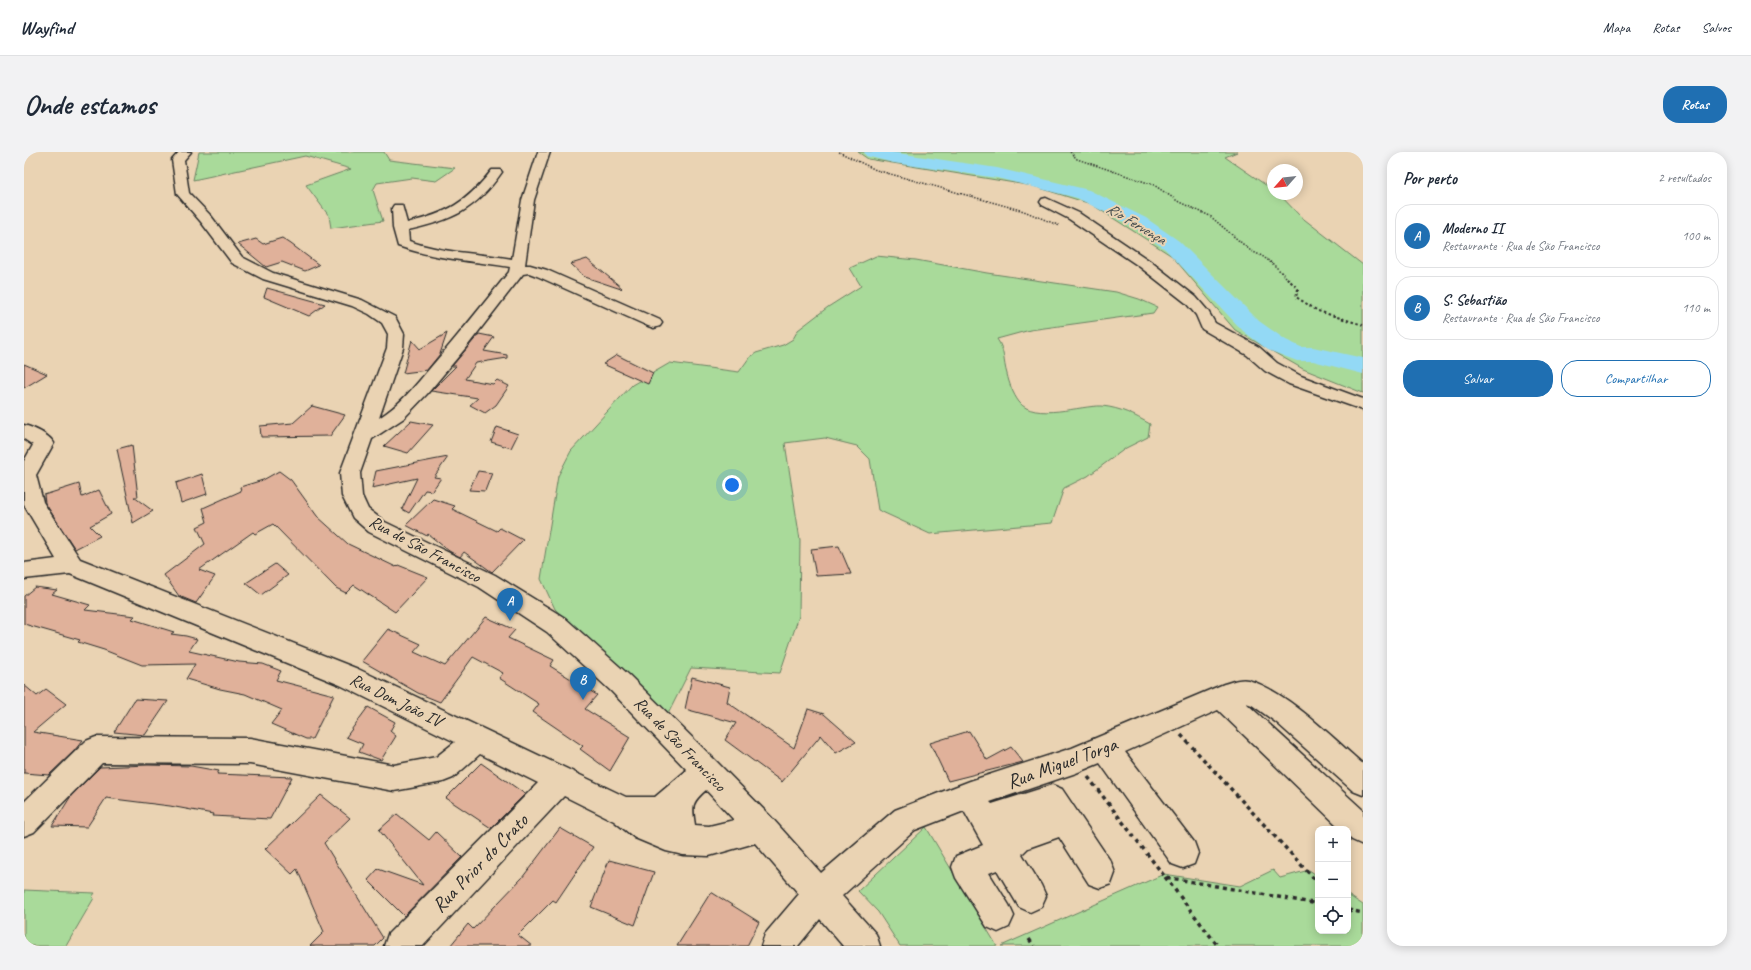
<!DOCTYPE html>
<html lang="pt">
<meta charset="utf-8">
<style>
:root{--surface:#fff;--page:#f2f2f3;--text:#1f2937;--muted:#747a83;--line:#e0e1e3;--accent:#1f6fb2}
body{margin:0;font-family:Caveat,sans-serif;background:var(--page);color:var(--text)}
.controls{position:absolute;right:12px;bottom:12px;display:grid;overflow:hidden;border-radius:8px;box-shadow:0 2px 10px #0003}
.controls button{width:36px;height:36px;display:grid;place-items:center;padding:0;border:0;border-bottom:1px solid var(--line);background:var(--surface);color:var(--text);font:20px sans-serif}
.compass{position:absolute;left:1243px;top:12px;width:36px;height:36px;border-radius:50%;background:var(--surface);box-shadow:0 2px 10px #0003;rotate:243deg}
.you{position:absolute;left:708px;top:333px;width:14px;height:14px;margin:-10px;border:3px solid #fff;border-radius:50%;background:#1a73e8;box-shadow:0 0 0 6px #1a73e833}
.badge{display:grid;place-items:center;width:26px;height:26px;border-radius:50%;background:var(--accent);color:#fff;font-size:13px;font-weight:700}
.pin{position:absolute;translate:-50% -33px;filter:drop-shadow(0 1px 2px #0008)}
.pin::after{content:'';position:absolute;top:21px;width:14px;height:12px;background:inherit;clip-path:polygon(0 0,100% 0,50% 100%)}
.list{margin:0;padding:0;list-style:none}
h2{display:flex;justify-content:space-between;align-items:center;height:52px;margin:0;padding:0 16px;font-size:17px}
h2 small{font-size:13px;font-weight:400;color:var(--muted)}
.list li{display:grid;grid-template-columns:26px 1fr auto;gap:12px;align-items:center;box-sizing:border-box;height:64px;margin:0 8px 8px;padding:0 8px;border:1px solid var(--line);border-radius:16px}
.list b{display:block;font-size:15px;white-space:nowrap}
.list p{margin:0;font-size:13px;white-space:nowrap;color:var(--muted)}
.list em{font-size:13px;font-style:normal;color:var(--muted)}
.actions{display:flex;gap:8px;padding:12px 16px}
.actions a{flex:1;padding:9px 0;border:1px solid var(--accent);border-radius:16px;text-align:center;font-size:14px;color:var(--accent)}
.actions .main{background:var(--accent);color:#fff}
.icon{flex:none;width:22px;height:22px;fill:none;stroke:currentColor;stroke-width:2;stroke-linecap:round;stroke-linejoin:round}
.map{position:relative;flex:none;width:1339px;height:794px;overflow:hidden;border-radius:16px}
header{display:flex;align-items:center;gap:24px;box-sizing:border-box;height:56px;padding:0 20px;background:var(--surface);border-bottom:1px solid var(--line)}
header strong{font-size:19px}
nav{display:flex;gap:22px;margin-inline-start:auto;font-size:14px}
.intro{display:flex;align-items:center;justify-content:space-between;box-sizing:border-box;height:96px;padding:0 24px}
h1{margin:0;font-size:28px}
.button{padding:10px 18px;border-radius:16px;background:var(--accent);color:#fff;font-size:14px;font-weight:700}
main{display:flex;gap:24px;padding:0 24px}
aside{flex:1;background:var(--surface);border-radius:16px;box-shadow:0 2px 10px #0003}
.map>svg:first-child{display:block}
</style>
<header>
<strong>Wayfind</strong>
<nav><a>Mapa</a><a>Rotas</a><a>Salvos</a></nav>
</header>
<div class="intro"><h1>Onde estamos</h1><a class="button">Rotas</a></div>
<main>
<div class="map">
<svg width="1339" height="794" viewBox="0 0 1339 794">
<rect width="100%" height="100%" fill="#ead3b3"/>
<filter id="ink" filterUnits="userSpaceOnUse"><feTurbulence type="fractalNoise" baseFrequency=".025" numOctaves="2"/><feDisplacementMap in="SourceGraphic" scale="8" xChannelSelector="R" yChannelSelector="G"/><feConvolveMatrix kernelMatrix="1 2 1 2 8 2 1 2 1" color-interpolation-filters="sRGB"/></filter>
<g filter="url(#ink)">
<!-- green -->
<g fill="#a9da9a" stroke="#6a8262">
<path d="M175,0H360L365,8L431,16L412,29L388,26L353,31L349,38L359,69L307,76L305,64L282,33L327,17L281,4L169,28Z"/>
<path d="M834,0H1213L1201,5L1249,38V42H1255L1276,64L1339,113V241L1279,217L1211,178L1148,104L1067,52L1009,34L844,7Z"/>
<path d="M852,104L892,108L963,121L1092,140L1115,147L1133,155L1129,161L1006,178L973,187C981,198 979,209 983,222C985,231 989,242 995,250C1010,270 1057,253 1078,254C1097,256 1110,263 1126,272L1124,285L1102,296L1064,324L1040,336L1028,371L906,382L854,358L846,307L833,294L801,286L761,291L776,388L775,464L756,521L667,516L643,564L531,457L517,427L534,324L547,299L608,233L646,211L715,220L725,206L732,201L759,193L769,187L774,178L804,155L837,134L826,116Z"/>
<path d="M902,675L973,794H876L854,760L834,739Z"/>
<path d="M1249,718L1256,726L1285,718L1294,724V779H1324V743L1339,753V794H977L1140,722L1216,734Z"/>
<path d="M0,738L71,741L68,745L70,746L42,794H0Z"/>
</g>
<g fill="none" stroke-linecap="round" stroke-linejoin="round">
<!-- river -->
<path fill="#93d9f5" fill-rule="evenodd" d="M840,0H867L973,16L1065,38L1122,66L1155,89L1235,169L1262,188L1277,195H1289L1339,206V222L1289,209H1273L1244,198L1219,179L1141,97L1108,74L1053,46L973,26L870,11L842,4Z"/>
</g>
<!-- building -->
<g fill="#e0b19a" stroke="#2b2b2b">
<path d="M258,86L267,92L295,113L281,119L258,110L242,115L214,92L232,87L239,92Z"/>
<path d="M563,107L598,136L597,137L561,125L547,112Z"/>
<path d="M243,136L301,152L285,164L240,145Z"/>
<path d="M423,181L416,202L403,218L379,221L388,188L396,197Z"/>
<path d="M455,182L470,185L460,199L483,203V206L452,211L441,227L469,232L473,228L485,234L472,253L461,261L446,253L454,246L407,239L432,214H428Z"/>
<path d="M593,203L629,221L624,232L579,212Z"/>
<path d="M0,212L23,222L0,236Z"/>
<path d="M288,254L321,263L306,284L237,285L236,274L269,271Z"/>
<path d="M387,269L409,273L384,301L360,294Z"/>
<path d="M473,275L494,282L487,296L467,290Z"/>
<path d="M108,293L114,345H110L129,359L109,371L93,297Z"/>
<path d="M424,305L410,325L417,326L408,339L401,338L385,361L378,357L393,326L348,336L352,319Z"/>
<path d="M255,319L267,328L293,364L324,392L372,415L374,413L404,425L371,460L330,433L322,441L312,436L249,372L231,382L229,380L175,418L191,424L172,451L155,444L140,423L181,392L173,375L183,370L179,356L217,339L216,335L239,328Z"/>
<path d="M454,319L468,321L461,339L445,338Z"/>
<path d="M178,322L183,342L157,351L152,331Z"/>
<path d="M55,332L58,345L75,338L87,362L66,374L76,384L51,397L21,351L20,343Z"/>
<path d="M409,347L431,354L428,357L473,379L476,376L499,388L468,420L440,400L436,405L425,399L404,382L403,384L382,373Z"/>
<path d="M815,394L827,422L792,424L787,397Z"/>
<path d="M251,412L264,423L237,443L222,431Z"/>
<path d="M11,435L33,438L28,442L66,453L61,458L111,464L108,467L150,480L147,482L162,484L173,487L165,499L215,510L239,512L257,519L252,528L310,543L288,587H282L247,572L258,558L221,542L196,537L162,527L171,512L118,513L80,498L54,490L56,488L0,472V444Z"/>
<path d="M462,465L491,478L484,486L530,508L526,514L573,543L561,557L606,585L586,619L556,597L559,594L509,560L515,552L475,526L479,521L449,505L416,550L394,541L338,509L364,477L397,492L390,500L421,514Z"/>
<path d="M668,525L706,535L703,550L770,596L784,557L800,562L832,590L812,601L797,583L758,630L701,588L712,571L661,557Z"/>
<path d="M0,533L13,544L22,537L42,552L9,580L59,588L50,599L25,623L0,621Z"/>
<path d="M111,547L144,549L121,583L90,580Z"/>
<path d="M344,555L371,570L366,579L372,584L357,608L335,600L339,592L322,585Z"/>
<path d="M945,579L963,608L987,595L999,610L924,629L906,591Z"/>
<path d="M457,611L501,642L467,676L422,646Z"/>
<path d="M124,613L167,614L195,619L193,622L268,625L246,667L188,664L189,662L146,654L82,646L63,675L28,674L47,644L76,615Z"/>
<path d="M297,643L326,666L300,691L359,786L351,794H286L300,780L273,717L268,722L241,697Z"/>
<path d="M373,662L405,688L412,680L438,705L380,764L344,728L354,717L399,733L355,678Z"/>
<path d="M536,676L569,695L532,750L529,748L494,783L508,794H426L444,772L449,777L498,726Z"/>
<path d="M585,708L630,720L611,773L567,755Z"/>
<path d="M687,740L735,770L723,794H653Z"/>
</g>
<g fill="none" stroke-linecap="round" stroke-linejoin="round">
<!-- minor casing -->
<g stroke="#2b2b2b" stroke-width="3">
<g id="minor">
<path d="M155,0H167L160,8L165,41L187,64L218,105L249,121L338,148L371,165L380,182L379,196L355,266C376,253 391,234 407,215C434,184 459,152 485,120L486,115C448,109 411,107 374,94L369,76L368,56L370,53H378L383,71C424,61 442,51 468,18H476L478,20C451,59 428,68 384,78L385,89C418,101 454,101 488,107L498,48L514,0H526L510,48L501,113H506L523,118L636,168L638,171L636,174L630,176L624,174L513,124L505,121L499,122L444,193L403,242L380,266L348,287L336,321L338,344L344,357L361,370L471,423L541,466L605,523L693,610L747,665L797,721L871,658L946,629L1048,596L1200,532C1207,530 1216,526 1224,528C1261,538 1309,586 1339,612V643L1329,639L1253,571L1228,553L1222,551L1339,658V693L1328,688L1324,684V677H1317L1194,558L1101,600L1170,690L1174,701L1170,712L1159,716L1148,712L1076,611L1052,621L966,650L968,652L1028,633L1038,637L1087,710L1091,721L1087,732L1076,736L1065,732L1035,685L1004,696L998,702L1017,733L1022,744L1017,755L1006,760L995,755L973,718L965,721L985,753L990,764L985,775L974,780L963,775L932,726L928,715L932,704L959,693L940,659L891,678L818,744L852,782L856,794H819L796,767L774,794H737L741,782L775,742L731,691L685,704L659,703L642,699L611,686L590,669L540,644L399,794H360L364,782L514,631L456,602L429,626L419,630L370,639L226,612L78,611L10,680L0,684V650L62,589L72,585L226,586L370,613L412,605L431,590L316,533L46,422L0,427V411L32,407L0,353V309L9,293L0,287V273C10,276 24,282 30,291L12,323L19,350L56,407L334,517L602,645H631L663,618L587,539L523,480L455,435L345,380L329,366L318,344L316,321L363,196L364,182L358,171L345,162L328,154L239,127L208,111L177,70L153,42L148,8ZM682,638L710,668L685,674L671,673C668,654 667,651 682,638Z"/>
<path d="M1022,46L1055,61L1126,109L1172,145L1184,159L1191,171L1235,195L1253,211L1277,224L1339,247V258L1265,232L1241,219L1223,203L1178,177L1172,163L1162,151L1116,115L1045,67L1018,53L1016,50L1018,47Z"/>
</g>
</g>
<!-- path-far2 -->
<g stroke="#2b2b2b" stroke-width="1.5" stroke-dasharray="1.5 1.5" stroke-linecap="butt">
<path d="M815,0L852,18L1000,59L1036,74"/>
<path d="M1046,0L1053,7L1130,33L1155,50L1186,64L1227,99L1238,104L1249,112L1264,127"/>
</g>
<!-- path-far1 -->
<path stroke="#2b2b2b" stroke-width="2" stroke-dasharray="2.5 2.5" stroke-linecap="butt" d="M1263,126L1274,137L1272,145L1294,159L1339,173"/>
<!-- path -->
<g stroke="#2b2b2b" stroke-width="3.5" stroke-dasharray="4 4" stroke-linecap="butt">
<path d="M1157,583L1294,731"/>
<path d="M1064,625L1141,725L1294,752"/>
<path d="M1141,725L1194,794"/>
<path d="M1324,758L1339,761"/>
<path d="M1005,787L1010,794"/>
</g>
<!-- minor -->
<use href="#minor" fill="#ead3b3" fill-rule="evenodd"/>
</g>
</g>
<g text-anchor="middle" dominant-baseline="central" stroke-width="4" stroke-linejoin="round" paint-order="stroke">
<!-- far-water labels -->
<g font-size="15" font-style="italic" fill="#3b4549" stroke="#ead3b3">
<text transform="translate(1112 72) rotate(31)">Rio Fervença</text>
</g>
<!-- street labels -->
<g font-size="17" fill="#2b2b2b" stroke="#ead3b3">
<text transform="translate(401 397) rotate(28)">Rua de São Francisco</text>
<text transform="translate(372 548) rotate(26)">Rua Dom João IV</text>
<text transform="translate(656 592) rotate(46)">Rua de São Francisco</text>
</g>
<!-- near-street labels -->
<g font-size="20" fill="#2b2b2b" stroke="#ead3b3">
<text transform="translate(1038 611) rotate(-20)">Rua Miguel Torga</text>
<text transform="translate(456 711) rotate(-46)">Rua Prior do Crato</text>
</g>
</g>
</svg>
<div class="controls">
<button>+</button>
<button>−</button>
<button><svg class="icon" aria-label="locate" viewBox="0 0 24 24"><circle cx="12" cy="12" r="6"/><path d="M12 2v4M12 18v4M2 12h4M18 12h4"/></svg></button>
</div>
<svg class="compass" viewBox="-18 -18 36 36"><path d="M0-13l5 13h-10z" fill="#e53935"/><path d="M0 13l5-13h-10z" fill="#747a83"/></svg>
<div class="you"></div>
<div class="pin badge" style="left:486px;top:469px">A</div>
<div class="pin badge" style="left:559px;top:548px">B</div>
</div>
<aside>
<h2>Por perto<small>2 resultados</small></h2>
<ul class="list">
<li><span class="badge">A</span><div><b>Moderno II</b><p>Restaurante · Rua de São Francisco</p></div><em>100 m</em></li>
<li><span class="badge">B</span><div><b>S. Sebastião</b><p>Restaurante · Rua de São Francisco</p></div><em>110 m</em></li>
</ul>
<div class="actions"><a class="main">Salvar</a><a>Compartilhar</a></div>
</aside>
</main>
